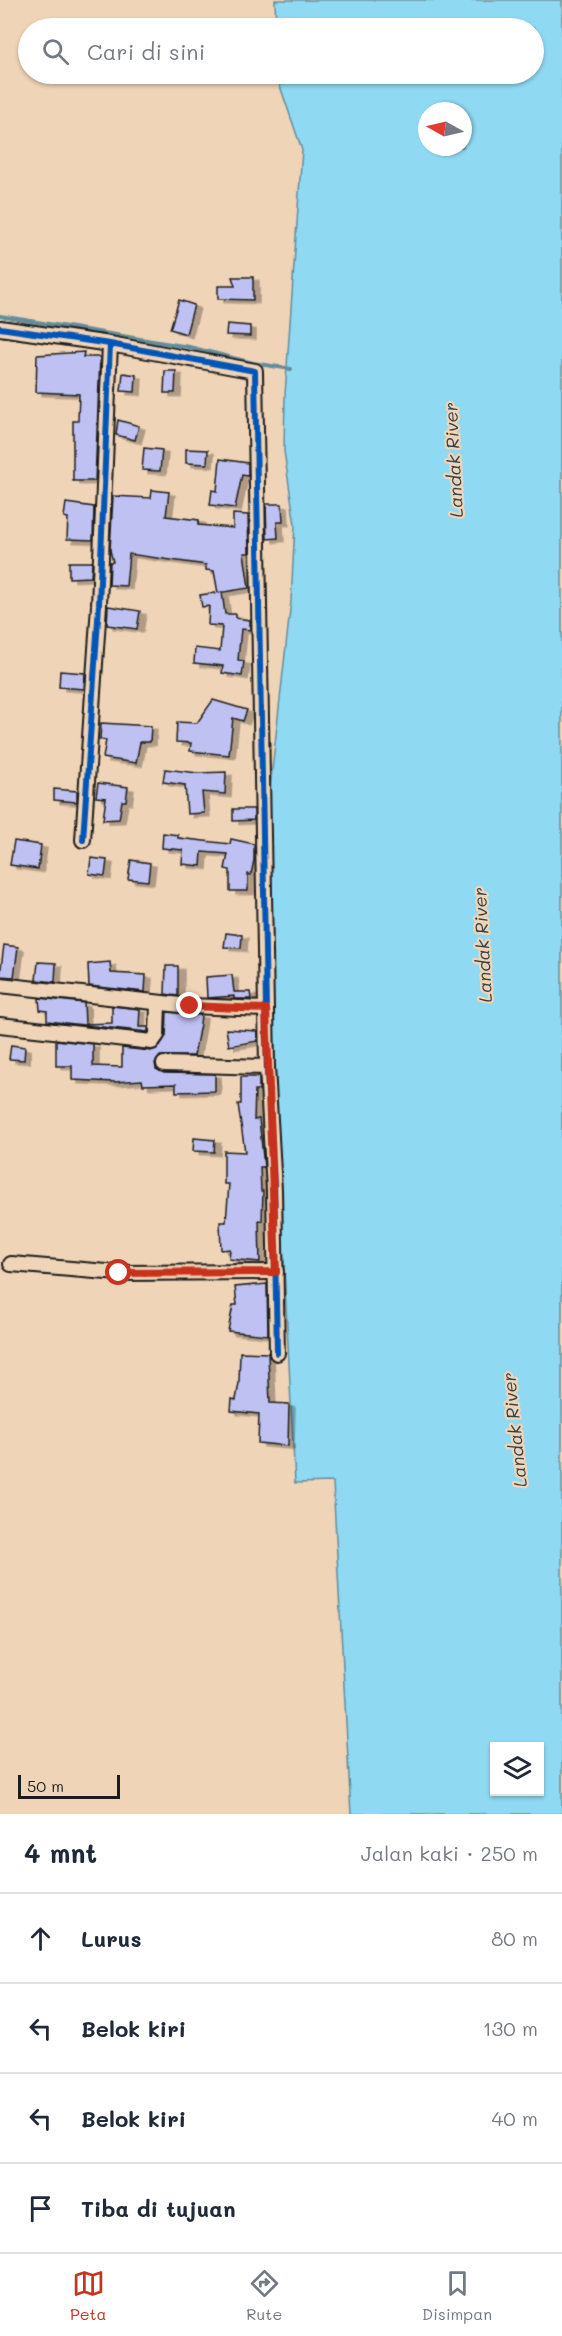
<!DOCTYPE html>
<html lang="id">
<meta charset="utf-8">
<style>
:root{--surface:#fff;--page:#f2f2f3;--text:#1f2937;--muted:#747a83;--line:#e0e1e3;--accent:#c8321e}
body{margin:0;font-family:Mali,sans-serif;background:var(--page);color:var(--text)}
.controls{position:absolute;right:18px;bottom:18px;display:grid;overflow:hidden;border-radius:0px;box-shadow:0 2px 4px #0004}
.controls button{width:54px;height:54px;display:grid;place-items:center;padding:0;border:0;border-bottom:2px solid var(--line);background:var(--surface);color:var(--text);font:30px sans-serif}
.compass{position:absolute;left:418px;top:102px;width:54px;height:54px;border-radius:50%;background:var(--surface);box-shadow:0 2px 4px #0004;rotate:278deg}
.scale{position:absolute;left:18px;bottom:15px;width:102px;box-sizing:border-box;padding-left:6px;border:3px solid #1c1c1c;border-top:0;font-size:16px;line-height:21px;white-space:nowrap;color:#1c1c1c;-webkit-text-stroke:4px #f0d4b7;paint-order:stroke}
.stop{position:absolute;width:18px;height:18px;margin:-14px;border:4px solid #c8321e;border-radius:50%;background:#fff}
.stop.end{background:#c8321e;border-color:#fff;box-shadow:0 2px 6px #0008}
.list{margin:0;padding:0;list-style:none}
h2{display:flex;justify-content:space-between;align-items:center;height:78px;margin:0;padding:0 24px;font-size:26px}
h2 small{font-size:20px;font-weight:400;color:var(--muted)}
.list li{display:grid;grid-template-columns:39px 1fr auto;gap:18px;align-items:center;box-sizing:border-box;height:90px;padding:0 24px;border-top:2px solid var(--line)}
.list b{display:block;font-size:22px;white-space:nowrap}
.list em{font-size:20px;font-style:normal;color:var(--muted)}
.icon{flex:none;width:33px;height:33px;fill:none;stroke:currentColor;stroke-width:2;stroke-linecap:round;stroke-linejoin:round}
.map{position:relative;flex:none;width:562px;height:1814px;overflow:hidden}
.search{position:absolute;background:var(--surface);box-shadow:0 2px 4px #0004;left:18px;right:18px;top:18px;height:66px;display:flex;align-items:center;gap:15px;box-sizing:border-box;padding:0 21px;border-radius:33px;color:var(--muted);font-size:22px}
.sheet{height:438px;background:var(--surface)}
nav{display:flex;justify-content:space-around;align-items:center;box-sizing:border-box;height:84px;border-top:2px solid var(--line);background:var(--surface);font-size:16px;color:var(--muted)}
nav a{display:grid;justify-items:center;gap:3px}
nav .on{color:var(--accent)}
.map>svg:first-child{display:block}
</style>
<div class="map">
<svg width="562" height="1814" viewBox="0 0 562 1814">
<defs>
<filter id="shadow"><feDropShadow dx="6" dy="3.5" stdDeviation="0" flood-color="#0004"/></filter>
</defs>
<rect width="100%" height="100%" fill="#f0d4b7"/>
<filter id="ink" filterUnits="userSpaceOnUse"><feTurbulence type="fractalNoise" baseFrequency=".0167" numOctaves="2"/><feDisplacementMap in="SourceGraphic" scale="12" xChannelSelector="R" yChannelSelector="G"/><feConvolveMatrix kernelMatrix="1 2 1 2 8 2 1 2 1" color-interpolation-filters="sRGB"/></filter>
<g filter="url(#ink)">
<!-- water -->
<path fill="#90d9f2" stroke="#628d9c" stroke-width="1.5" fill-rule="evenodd" d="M275,0H562V1814H351L333,1482L295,1483L278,1147L267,815L291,601L295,525L284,451L285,395L302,150L279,83L278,74H534V28H276ZM427,111H463V147H427ZM494,1746H540V1792H494Z"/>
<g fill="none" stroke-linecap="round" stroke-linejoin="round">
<!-- stream -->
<path stroke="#628d9c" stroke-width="4" d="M0,316L189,347L253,363L291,369"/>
</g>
<!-- building -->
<g fill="#bfc1f3" stroke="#1c1c1c" stroke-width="1.5" filter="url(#shadow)">
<path d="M232,277H253V300L218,299V286H235Z"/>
<path d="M179,300L194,305L186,334L170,329Z"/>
<path d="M227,324L250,326V336L226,335Z"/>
<path d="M84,352L83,357H100L95,481H73V421H78L79,394L36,392L37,355Z"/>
<path d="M165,371H176L175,393H164Z"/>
<path d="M123,373L136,375L135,392L121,391Z"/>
<path d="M118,420L139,426L135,440L116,435Z"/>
<path d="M144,448L162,450L160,471L142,470Z"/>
<path d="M186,449L208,450L207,464L186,463Z"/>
<path d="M220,459L248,463V476L242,475L235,508L210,505L212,490L217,491Z"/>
<path d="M152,490L169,492L166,516L199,520L198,525L233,528V514L248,515L249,553H244L249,588L218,593L214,571L206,570V565L129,554L126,586L109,585L110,562H113L110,550L113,496L151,498Z"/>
<path d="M66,503L94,507L93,540L67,539L68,518L64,517Z"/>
<path d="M266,504H282L283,522H277L278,538L267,539Z"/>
<path d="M69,562H92L91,577L69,578Z"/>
<path d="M222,592L225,614H236V618L250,620V630L241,629L238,660L244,661L242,676L222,673L223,666L194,663L195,648L220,651L222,626L208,625L209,606L202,607L200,595Z"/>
<path d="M108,606L140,611L137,629L107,625Z"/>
<path d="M60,671L85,673L84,689L59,687Z"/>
<path d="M213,700L247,710L243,721L233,718L229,755L190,751L191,743L176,742L177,722L197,723Z"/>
<path d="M101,723L151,726L150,742H140L136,763L103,758L106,740L100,739Z"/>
<path d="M165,769L198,773L226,772L225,794L202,792L204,813L187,814L185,785L163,782Z"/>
<path d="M98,783L128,787L126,801H122L119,819L103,820L106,798L96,797Z"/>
<path d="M54,789L77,791V802L54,800Z"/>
<path d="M233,809H254V820L233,821Z"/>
<path d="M163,833L178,835V838L230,844L231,839L254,844V860L251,875L248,874V891H230V870L225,869L228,854L202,852L201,866L182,864L183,850L162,848Z"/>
<path d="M14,841L41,845L38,869L10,865Z"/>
<path d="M91,858L107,860L105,876L89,874Z"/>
<path d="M131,860L150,863L148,881L128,879Z"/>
<path d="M226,933L242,935L241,948L224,947Z"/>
<path d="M4,945L18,947L14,977L0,976Z"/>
<path d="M38,962L56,963L55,982L36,980Z"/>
<path d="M110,962L111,973L146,975L145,992L89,986L88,964Z"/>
<path d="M166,966H178V996L165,994Z"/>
<path d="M232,975L234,992H250L251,999H234V996L207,998L206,977Z"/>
<path d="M39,998L84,1003L85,1024L112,1023V1006L140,1009L139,1027H148V1032L47,1021V1011L40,1010Z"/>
<path d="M167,1012L201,1015L200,1024L194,1056H160L155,1063L156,1069L164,1073L215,1074V1091L176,1092V1084L143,1085L142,1080L115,1082L72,1080V1066H56V1040L93,1044V1066L122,1067V1048L151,1051L159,1047L166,1036Z"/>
<path d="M226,1029L257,1031L258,1041L229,1046Z"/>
<path d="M11,1045L25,1047L24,1060L9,1059Z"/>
<path d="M241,1077H259V1090H255L254,1120L259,1119L264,1167H260L261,1191H263L262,1221L259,1220L260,1262L229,1259L230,1249L221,1250L220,1222H226L229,1184H224V1151L245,1152L238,1104H241Z"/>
<path d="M194,1138L215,1140L214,1152L193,1151Z"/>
<path d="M267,1284L268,1335L228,1331L233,1305H237L235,1287Z"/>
<path d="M240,1352L268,1353L270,1403L289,1404L288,1446L258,1443L259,1414L231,1411L232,1399L236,1400L239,1383Z"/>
</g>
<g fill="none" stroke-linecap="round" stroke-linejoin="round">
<!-- minor casing -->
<g stroke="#1c1c1c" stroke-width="18">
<g id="minor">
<path d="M0,328L110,344L255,371L267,1067L274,1190L277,1353"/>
<path d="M83,840L99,605L110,344"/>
<path d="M0,985L190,1006L266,1009"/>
<path d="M0,1025L152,1042L157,1035L158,1003"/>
<path d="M164,1064L267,1067"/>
<path d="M11,1264L119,1273L276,1272"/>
</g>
</g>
<!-- minor -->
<use href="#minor" stroke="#f0d4b7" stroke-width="14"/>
<!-- cycleway casing -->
<g stroke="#f0d4b7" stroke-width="10">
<g id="cycleway">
<path d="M0,328L110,344L255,371L267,1067L274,1190L277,1353"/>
<path d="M83,840L99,605L110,344"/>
</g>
</g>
<!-- cycleway -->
<use href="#cycleway" stroke="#0057b8" stroke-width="6"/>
</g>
</g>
<g fill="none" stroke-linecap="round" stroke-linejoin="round" filter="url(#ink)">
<!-- route -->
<path stroke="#c8321e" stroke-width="8" d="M119,1273L276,1272L266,1009L190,1006"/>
</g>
<g text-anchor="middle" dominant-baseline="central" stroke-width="4.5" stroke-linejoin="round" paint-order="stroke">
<!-- water labels -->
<g font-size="18" font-style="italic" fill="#334247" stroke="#f0d4b7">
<text transform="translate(453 460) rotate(-93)">Landak River</text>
<text transform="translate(482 945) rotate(-93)">Landak River</text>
<text transform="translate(514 1430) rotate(-96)">Landak River</text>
</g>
</g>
</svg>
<div class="controls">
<button><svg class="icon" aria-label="layers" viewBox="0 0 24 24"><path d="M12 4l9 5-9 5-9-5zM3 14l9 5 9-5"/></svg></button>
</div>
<svg class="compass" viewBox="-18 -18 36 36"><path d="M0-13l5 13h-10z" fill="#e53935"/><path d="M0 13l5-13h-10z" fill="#747a83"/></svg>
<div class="scale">50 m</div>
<div class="stop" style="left:119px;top:1273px"></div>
<div class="stop end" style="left:190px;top:1006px"></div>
<div class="search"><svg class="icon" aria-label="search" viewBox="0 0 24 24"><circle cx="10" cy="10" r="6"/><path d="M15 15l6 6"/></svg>Cari di sini</div>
</div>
<section class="sheet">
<h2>4 mnt<small>Jalan kaki · 250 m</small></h2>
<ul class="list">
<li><svg class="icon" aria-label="ahead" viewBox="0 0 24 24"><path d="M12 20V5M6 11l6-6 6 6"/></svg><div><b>Lurus</b></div><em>80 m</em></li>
<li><svg class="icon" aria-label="left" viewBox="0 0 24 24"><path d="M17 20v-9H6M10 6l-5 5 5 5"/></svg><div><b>Belok kiri</b></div><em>130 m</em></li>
<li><svg class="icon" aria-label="left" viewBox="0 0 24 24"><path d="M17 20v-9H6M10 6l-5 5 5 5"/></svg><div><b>Belok kiri</b></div><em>40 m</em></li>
<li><svg class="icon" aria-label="arrive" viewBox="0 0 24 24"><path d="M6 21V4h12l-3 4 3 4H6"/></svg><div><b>Tiba di tujuan</b></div></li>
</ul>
</section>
<nav>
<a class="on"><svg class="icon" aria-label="map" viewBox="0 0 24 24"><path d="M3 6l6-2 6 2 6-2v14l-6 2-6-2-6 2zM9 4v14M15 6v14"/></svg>Peta</a>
<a><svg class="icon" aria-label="directions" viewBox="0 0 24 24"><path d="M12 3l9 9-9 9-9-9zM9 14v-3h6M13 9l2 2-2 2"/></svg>Rute</a>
<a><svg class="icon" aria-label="saved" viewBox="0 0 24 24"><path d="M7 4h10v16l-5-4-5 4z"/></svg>Disimpan</a>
</nav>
